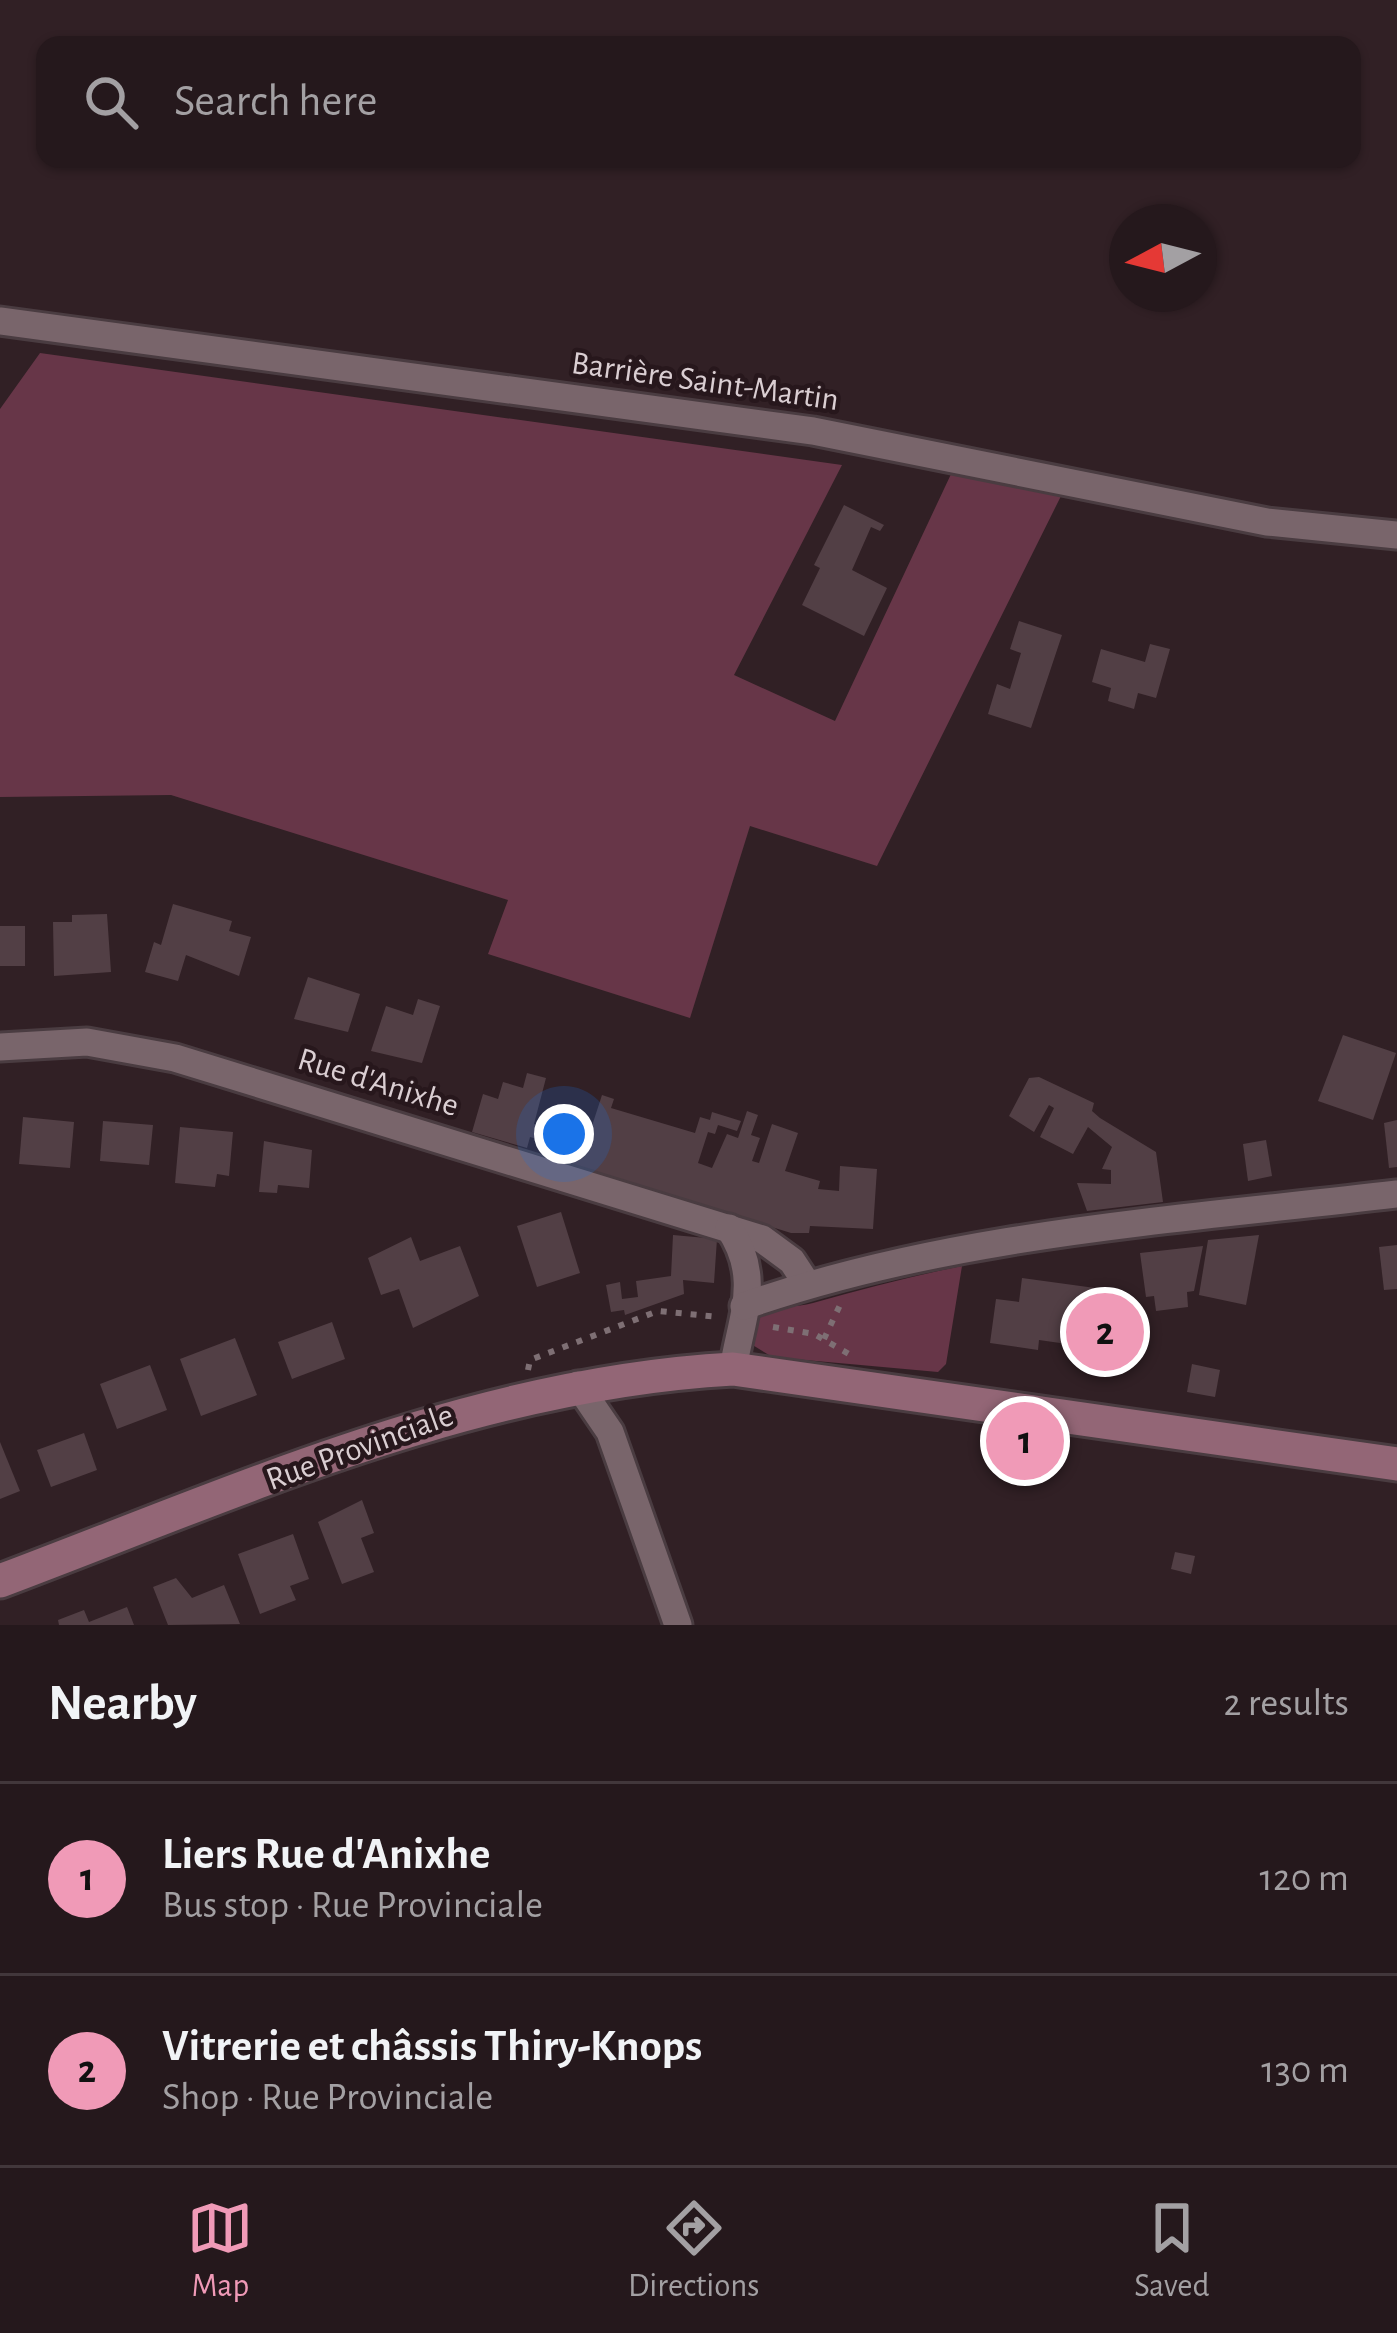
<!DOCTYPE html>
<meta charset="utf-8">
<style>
:root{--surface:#25181c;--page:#312529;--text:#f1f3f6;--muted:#a3a0a3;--line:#42373b;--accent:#f09ab7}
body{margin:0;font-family:"Alegreya Sans",sans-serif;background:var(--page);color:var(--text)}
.compass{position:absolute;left:1109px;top:204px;width:108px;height:108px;border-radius:50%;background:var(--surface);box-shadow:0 3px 9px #0004;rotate:263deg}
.you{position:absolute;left:564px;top:1134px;width:42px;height:42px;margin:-30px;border:9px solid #fff;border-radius:50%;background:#1a73e8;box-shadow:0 0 0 18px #1a73e833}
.badge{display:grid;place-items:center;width:78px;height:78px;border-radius:50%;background:var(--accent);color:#111;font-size:39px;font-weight:700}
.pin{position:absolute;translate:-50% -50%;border:6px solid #fff;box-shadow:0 3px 12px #0006}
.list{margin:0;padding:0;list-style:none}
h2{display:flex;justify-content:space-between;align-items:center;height:156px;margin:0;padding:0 48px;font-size:51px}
h2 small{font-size:39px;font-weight:400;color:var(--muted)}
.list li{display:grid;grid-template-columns:78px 1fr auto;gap:36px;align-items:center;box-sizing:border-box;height:192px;padding:0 48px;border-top:3px solid var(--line)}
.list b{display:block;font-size:45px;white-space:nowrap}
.list p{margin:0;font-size:39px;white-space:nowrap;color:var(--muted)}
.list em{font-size:39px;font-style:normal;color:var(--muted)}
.icon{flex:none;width:66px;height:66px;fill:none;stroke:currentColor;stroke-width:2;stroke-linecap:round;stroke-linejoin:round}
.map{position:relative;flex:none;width:1397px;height:1625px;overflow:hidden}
.search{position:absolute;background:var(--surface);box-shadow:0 3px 9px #0004;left:36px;right:36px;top:36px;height:132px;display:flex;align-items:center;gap:30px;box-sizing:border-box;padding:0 42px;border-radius:24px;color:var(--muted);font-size:45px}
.sheet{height:540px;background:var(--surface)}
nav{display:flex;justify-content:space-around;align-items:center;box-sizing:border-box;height:168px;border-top:3px solid var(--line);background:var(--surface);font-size:33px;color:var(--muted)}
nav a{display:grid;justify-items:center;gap:6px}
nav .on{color:var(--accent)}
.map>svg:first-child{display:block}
</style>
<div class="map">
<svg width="1397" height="1625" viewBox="0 0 1397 1625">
<rect width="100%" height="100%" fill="#312025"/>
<!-- green -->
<g fill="#673648">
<path d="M40,353L842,465L734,675L835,721L952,472L1062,494L877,866L750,826L690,1018L488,954L508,900L171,795L0,797V409Z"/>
<path d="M962,1266L946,1364L938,1372L772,1357L751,1344L756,1313C774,1306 794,1308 813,1303C863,1289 911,1276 962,1266Z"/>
</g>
<!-- building -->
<g fill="#523f45">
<path d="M844,505L884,525L880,531L871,527L852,570L887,588L864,636L802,605L820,568L814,565Z"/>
<path d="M1019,621L1062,635L1031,728L988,714L997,684L1010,689L1021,653L1010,649Z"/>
<path d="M1150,644L1170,649L1156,698L1138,693L1134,709L1108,701L1111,688L1092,682L1101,649L1145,662Z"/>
<path d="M173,904L232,921L229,931L251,937L239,976L186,955L178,981L145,972L154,942L161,945Z"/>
<path d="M107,914L111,972L54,976L53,922H72V915Z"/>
<rect x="0" y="926" width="25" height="40"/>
<path d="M308,977L360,994L348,1032L294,1019Z"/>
<path d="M418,999L440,1006L422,1063L371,1051L386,1006L413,1015Z"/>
<path d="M1343,1035L1396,1053L1373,1120L1318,1101Z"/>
<path d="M527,1073L546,1078L534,1124L540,1126L537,1139L530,1137L527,1148L472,1132L483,1094L498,1099L503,1082L523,1088Z"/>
<path d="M1039,1077L1094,1103L1092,1111L1100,1118L1156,1152L1163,1202L1087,1211L1077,1183L1111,1184V1170L1102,1169L1112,1147L1088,1127L1073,1154L1040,1137L1054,1108L1049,1105L1034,1132L1009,1116L1029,1078Z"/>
<path d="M602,1095L614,1099L611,1108L695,1133L700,1117L710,1120L712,1112L741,1121L737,1131L718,1125L715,1134L708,1132L698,1163L712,1168L727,1134L738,1138L747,1111L758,1115L751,1135L760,1138L752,1161L759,1163L772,1124L798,1133L785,1171L820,1181L818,1189L839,1191L840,1166L877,1169L873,1229L810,1226L809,1233H791L548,1157L558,1125L589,1135Z"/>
<path d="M23,1117L74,1122L70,1168L19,1164Z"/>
<path d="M1397,1120V1167L1389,1168L1384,1123Z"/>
<path d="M103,1121L153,1125L149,1165L100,1161Z"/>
<path d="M180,1127L233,1132L229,1176L217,1174L215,1187L175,1183Z"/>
<path d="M1266,1140L1272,1176L1248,1181L1243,1144Z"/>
<path d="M264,1141L312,1150L309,1188L278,1185L277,1193L259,1192Z"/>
<path d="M561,1212L580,1273L537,1287L517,1226Z"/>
<path d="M673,1235L717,1239L714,1283L683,1280L684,1294L625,1315L624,1310L611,1312L606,1285L620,1282L622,1299L638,1297L636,1281L671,1276Z"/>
<path d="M1259,1235L1246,1305L1199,1295L1208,1240Z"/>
<path d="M411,1237L420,1261L460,1246L479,1296L413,1328L399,1289L381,1295L368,1258Z"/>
<path d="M1397,1245V1289L1384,1290L1379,1247Z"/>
<path d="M1203,1246L1194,1291L1187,1292L1188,1307L1156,1311L1154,1296L1146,1297L1140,1253Z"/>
<path d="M1022,1278L1117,1291L1113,1321L1134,1323L1130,1353L1039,1340L1038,1350L990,1343L996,1299L1019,1302Z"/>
<path d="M332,1322L345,1359L292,1379L278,1342Z"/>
<path d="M235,1338L257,1395L201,1416L180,1359Z"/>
<path d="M1192,1364L1220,1370L1215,1397L1187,1392Z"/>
<path d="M150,1365L167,1410L117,1429L100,1384Z"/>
<path d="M84,1433L97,1470L51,1487L37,1450Z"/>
<path d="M0,1442L20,1491L0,1499Z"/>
<path d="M362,1500L374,1533L361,1538L374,1572L342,1584L318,1522Z"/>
<path d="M293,1534L309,1579L290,1586L296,1600L260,1614L238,1554Z"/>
<path d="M1175,1552L1195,1556L1191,1574L1171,1569Z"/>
<path d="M176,1578L192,1598L224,1585L240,1624L168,1625L153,1587Z"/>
<path d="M127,1607L134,1625H59L58,1620L84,1610L89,1622Z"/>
</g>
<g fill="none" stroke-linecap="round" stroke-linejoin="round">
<!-- minor casing -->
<g stroke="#4a3c41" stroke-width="33">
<g id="minor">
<path d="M0,321L813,431L1267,522L1397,535"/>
<path d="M0,1047L87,1042L175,1058L762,1239L792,1261L807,1284"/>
<path d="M729,1228C762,1277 742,1315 733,1369"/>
<path d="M744,1306C953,1233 1179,1220 1397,1194"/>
<path d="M578,1385L610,1432L678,1625"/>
</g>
</g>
<!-- secondary casing -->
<g stroke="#4a3c41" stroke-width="39">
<path id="secondary" d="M0,1581C239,1491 475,1383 733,1369L1397,1464"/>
</g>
<!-- path -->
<g stroke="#7e6f74" stroke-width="6" stroke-dasharray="6 9" stroke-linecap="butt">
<path d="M773,1327L814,1334L849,1354"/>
<path d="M824,1339L840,1305"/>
<path d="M528,1370L530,1360L658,1311L719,1317"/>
</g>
<!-- minor -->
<use href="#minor" stroke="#79656b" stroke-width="27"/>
<!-- secondary -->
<use href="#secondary" stroke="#936676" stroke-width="33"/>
</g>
<g text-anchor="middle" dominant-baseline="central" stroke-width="9" stroke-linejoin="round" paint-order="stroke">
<!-- street labels -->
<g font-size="33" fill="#daced2" stroke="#27171c">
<text transform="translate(705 382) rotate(8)">Barrière Saint-Martin</text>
<text transform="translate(378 1083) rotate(17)">Rue d'Anixhe</text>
<text transform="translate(360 1448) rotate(-20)">Rue Provinciale</text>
</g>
</g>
</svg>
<svg class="compass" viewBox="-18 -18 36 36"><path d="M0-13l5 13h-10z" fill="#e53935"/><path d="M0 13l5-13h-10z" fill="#a3a0a3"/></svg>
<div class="you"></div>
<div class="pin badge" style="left:1025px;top:1441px">1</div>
<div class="pin badge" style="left:1105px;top:1332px">2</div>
<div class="search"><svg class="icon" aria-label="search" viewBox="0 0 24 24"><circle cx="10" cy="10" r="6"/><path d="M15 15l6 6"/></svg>Search here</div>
</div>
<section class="sheet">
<h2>Nearby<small>2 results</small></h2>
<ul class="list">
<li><span class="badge">1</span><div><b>Liers Rue d'Anixhe</b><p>Bus stop · Rue Provinciale</p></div><em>120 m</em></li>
<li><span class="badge">2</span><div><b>Vitrerie et châssis Thiry-Knops</b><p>Shop · Rue Provinciale</p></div><em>130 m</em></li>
</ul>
</section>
<nav>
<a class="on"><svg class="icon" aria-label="map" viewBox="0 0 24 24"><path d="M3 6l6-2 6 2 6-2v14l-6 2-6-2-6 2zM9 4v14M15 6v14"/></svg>Map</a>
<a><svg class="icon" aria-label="directions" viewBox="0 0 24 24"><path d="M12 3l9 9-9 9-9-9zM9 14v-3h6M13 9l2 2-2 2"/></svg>Directions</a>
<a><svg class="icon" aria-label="saved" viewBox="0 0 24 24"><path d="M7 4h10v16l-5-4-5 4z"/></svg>Saved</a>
</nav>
